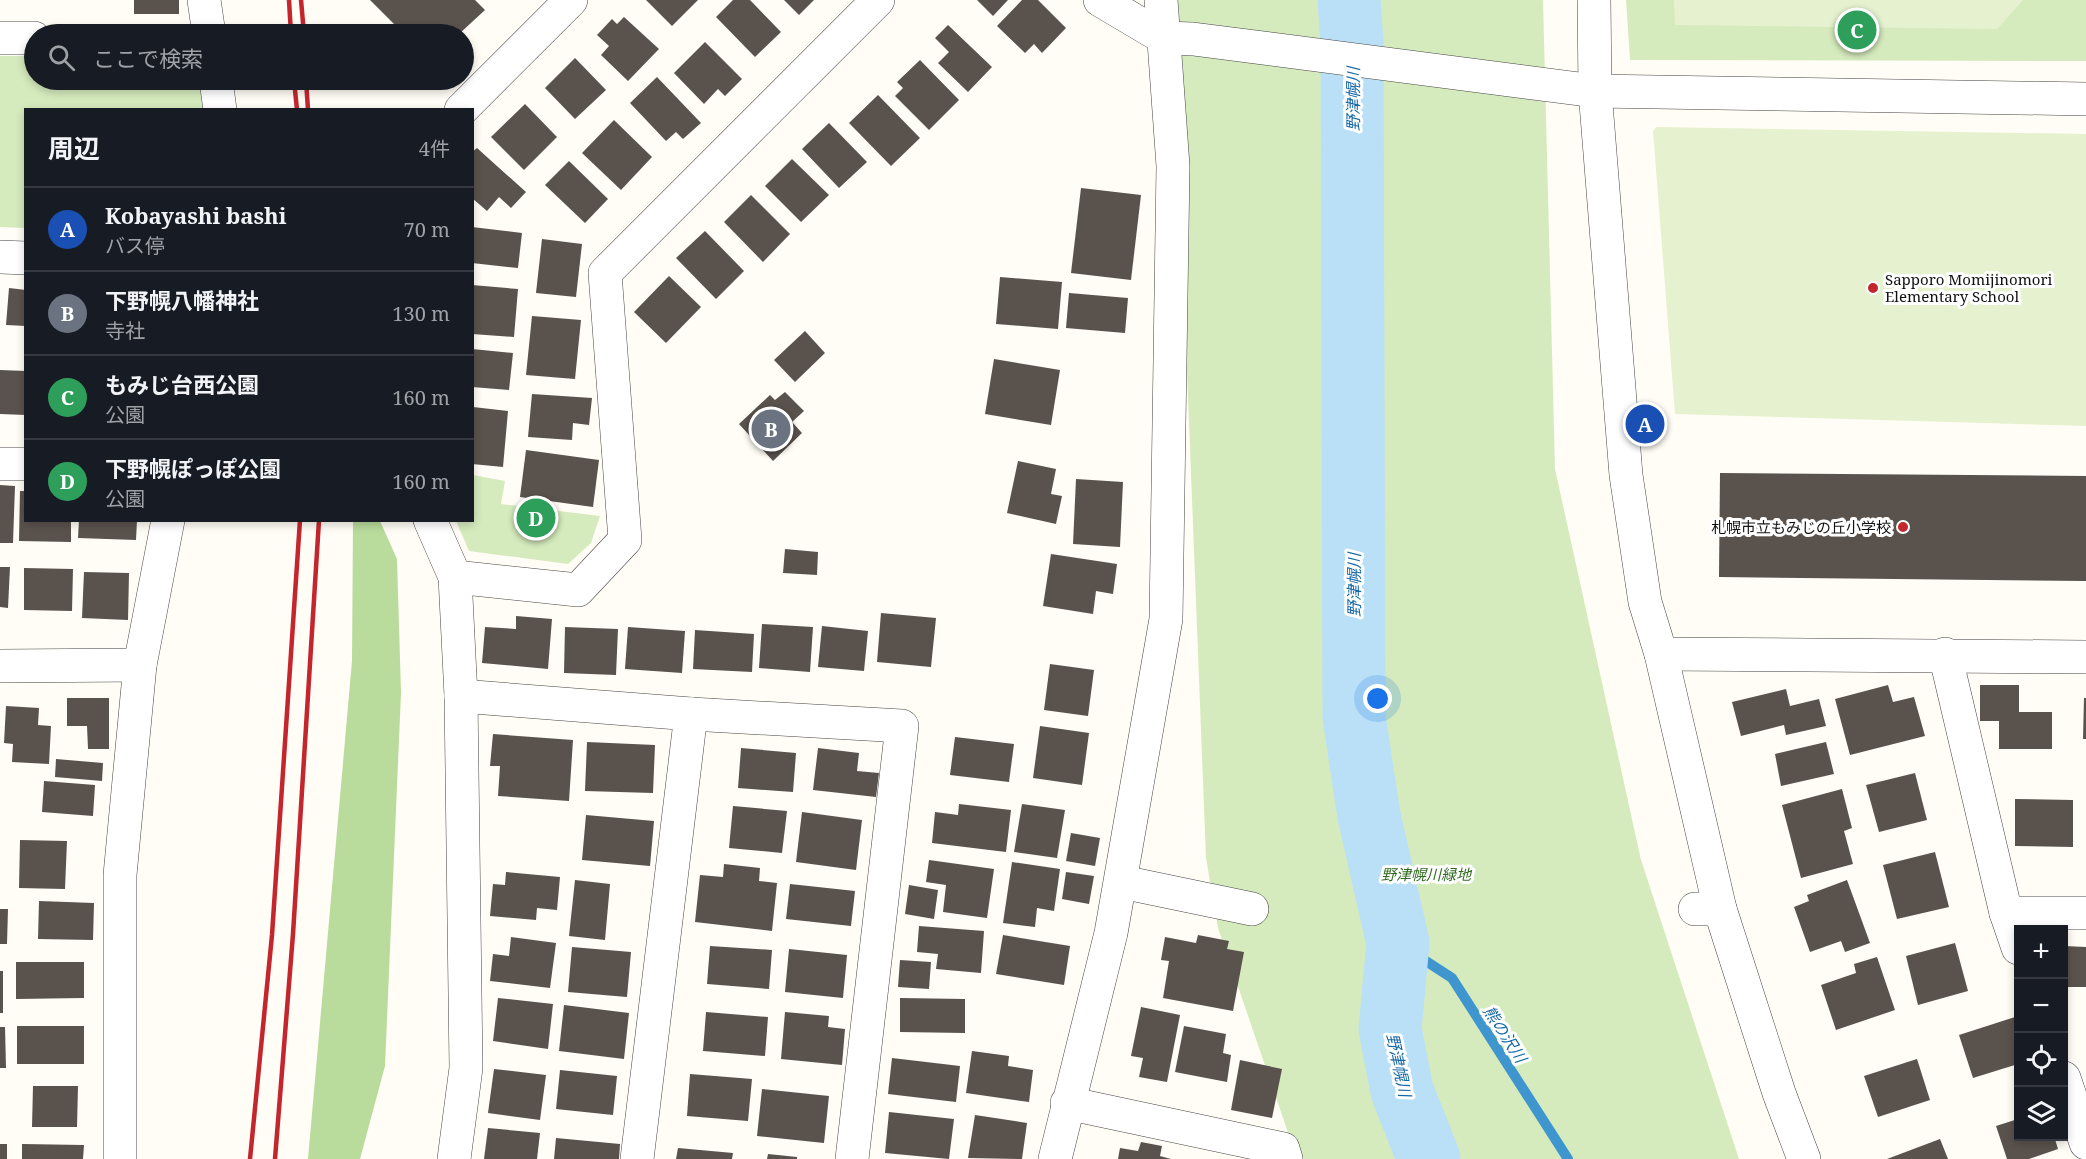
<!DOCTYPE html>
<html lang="ja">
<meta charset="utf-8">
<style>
:root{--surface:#171b24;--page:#20242c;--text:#f1f3f6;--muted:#9ea1a6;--line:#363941;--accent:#2563eb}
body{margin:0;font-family:"Noto Serif","Noto Sans JP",serif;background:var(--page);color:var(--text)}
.controls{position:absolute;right:18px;bottom:18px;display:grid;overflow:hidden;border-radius:0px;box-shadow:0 3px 9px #0003}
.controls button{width:54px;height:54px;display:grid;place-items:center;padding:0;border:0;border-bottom:2px solid var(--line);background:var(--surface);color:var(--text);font:30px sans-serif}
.you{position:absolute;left:1378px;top:699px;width:21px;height:21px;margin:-15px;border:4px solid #fff;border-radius:50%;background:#1a73e8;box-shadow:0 0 0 9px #1a73e833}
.badge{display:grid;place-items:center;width:39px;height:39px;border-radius:50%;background:var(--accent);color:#fff;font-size:20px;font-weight:700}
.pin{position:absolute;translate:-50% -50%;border:3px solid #fff;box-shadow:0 2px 6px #0006}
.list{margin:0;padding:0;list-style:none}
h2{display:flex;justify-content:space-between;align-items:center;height:78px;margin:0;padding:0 24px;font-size:26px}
h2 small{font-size:20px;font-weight:400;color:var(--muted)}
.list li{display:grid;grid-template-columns:39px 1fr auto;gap:18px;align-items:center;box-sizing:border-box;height:84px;padding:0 24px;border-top:2px solid var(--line)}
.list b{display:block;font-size:22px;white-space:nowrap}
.list p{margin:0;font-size:20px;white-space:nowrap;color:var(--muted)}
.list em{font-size:20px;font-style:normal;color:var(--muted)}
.icon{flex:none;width:33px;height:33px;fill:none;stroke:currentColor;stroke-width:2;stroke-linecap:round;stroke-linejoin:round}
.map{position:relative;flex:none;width:2086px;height:1159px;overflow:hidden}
.search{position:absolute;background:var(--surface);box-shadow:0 3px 9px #0003;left:24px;top:24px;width:450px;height:66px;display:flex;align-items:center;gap:15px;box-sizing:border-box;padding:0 21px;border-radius:33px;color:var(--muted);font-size:22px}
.panel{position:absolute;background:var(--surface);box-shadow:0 3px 9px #0003;left:24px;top:108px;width:450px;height:414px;border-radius:0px}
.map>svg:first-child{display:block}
</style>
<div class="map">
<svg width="2086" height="1159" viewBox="0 0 2086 1159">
<rect width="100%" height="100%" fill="#fffdf5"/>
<!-- green -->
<g fill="#d5ebbd">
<path d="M1178,0H1543L1555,469L1641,860L1739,1159H1297L1218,928L1206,858L1186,345Z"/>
<path d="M1626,0H2086V61L1630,60Z"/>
<path d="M0,56H34V80H199L204,109L26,110L25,228L0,227Z"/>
<path d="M473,475L505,481L501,504L600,516L591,543L568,564L469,551L456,521L472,520Z"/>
</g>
<!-- forest -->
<path fill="#b9dc9c" d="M353,521H380L397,559L401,693L385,1066L360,1159H308L352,661Z"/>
<!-- pitch -->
<g fill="#e6f2cf">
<path d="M1674,0H2023L1997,29L1675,25Z"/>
<path d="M1656,127L2086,134V426L1675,414L1653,131Z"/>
</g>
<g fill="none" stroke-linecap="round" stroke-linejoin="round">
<!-- stream -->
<path stroke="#3f96cf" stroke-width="10" d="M1398,943L1452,978L1568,1159"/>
<!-- river -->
<path stroke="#b9e0f7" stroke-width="63" d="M1349,0L1352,43L1354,717L1369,816L1398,943L1390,1029L1402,1091L1429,1159"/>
</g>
<!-- building -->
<g fill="#5a524d">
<rect x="134" y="0" width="45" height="14"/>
<path d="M370,0H475L485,10L459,34H404Z"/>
<path d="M646,0H698L672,26Z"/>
<path d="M733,0H750L781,32L755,57L716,17Z"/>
<path d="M784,0H814L799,15Z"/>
<path d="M977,0H1008L993,16Z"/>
<path d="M1022,0H1038L1066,28L1042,53L1034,44L1025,53L997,26Z"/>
<path d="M624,17L659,49L628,81L601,55L609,46L597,35L612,19L617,24Z"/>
<path d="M948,25L992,67L968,92L938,63L949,52L935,38Z"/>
<path d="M705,42L742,79L725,96L718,89L704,104L674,73Z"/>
<path d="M575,58L606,90L575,119L545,88Z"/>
<path d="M920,60L959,100L929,130L895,96L903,88L897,82Z"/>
<path d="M657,77L701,123L683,139L676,132L666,141L630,103Z"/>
<path d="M878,95L920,138L891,166L849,123Z"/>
<path d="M525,104L557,137L524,170L491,137Z"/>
<path d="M614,120L652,157L621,190L582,153Z"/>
<path d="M829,123L867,162L839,188L802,149Z"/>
<path d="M477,148L526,192L511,208L499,197L487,211L472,198V152Z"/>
<path d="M792,159L829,195L801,222L765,186Z"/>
<path d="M569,161L608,199L585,223L545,185Z"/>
<path d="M1081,188L1141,195L1131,280L1071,273Z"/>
<path d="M751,195L790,234L763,262L724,222Z"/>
<path d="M472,227L522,233L518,268L472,263Z"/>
<path d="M705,231L744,271L716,299L676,258Z"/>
<path d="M542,239L582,244L576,297L536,293Z"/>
<path d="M669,276L701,307L666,343L634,312Z"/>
<path d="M1000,277L1062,282L1058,329L996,324Z"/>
<path d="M472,285L518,289L514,337L472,334Z"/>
<path d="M9,288L26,290V326L6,325Z"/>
<path d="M1069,293L1128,298L1125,333L1066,328Z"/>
<path d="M532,316L581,320L575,379L526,375Z"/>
<path d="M805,331L825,353L795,382L774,360Z"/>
<path d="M472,349L513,353L509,390L472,387Z"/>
<path d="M994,359L1060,370L1051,425L985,414Z"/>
<path d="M0,370L26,371V415L0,414Z"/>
<path d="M785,392L804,411L792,422L802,433L773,461L739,424L770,395L775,400Z"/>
<path d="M532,394L592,398L589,425L573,423L572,440L528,437Z"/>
<path d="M473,407L508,411L503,467L472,464Z"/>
<path d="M526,450L599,460L593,507L520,497Z"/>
<path d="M1018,461L1056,469L1051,494L1062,496L1056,524L1007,513Z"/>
<path d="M1720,473L2086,476V581L1719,577Z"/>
<path d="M1076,479L1123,482L1120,547L1073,544Z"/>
<path d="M0,485L15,486L13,543H0Z"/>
<path d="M20,491H26V520H71V542L19,541Z"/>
<path d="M79,520H137L136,540L78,538Z"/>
<path d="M785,549L818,552L817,575L783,573Z"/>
<path d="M1051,554L1117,564L1113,594L1096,591L1093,614L1043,606Z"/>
<path d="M0,567H10L8,608L0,607Z"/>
<path d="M24,568L73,569L72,611L24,610Z"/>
<path d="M84,572L129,573L128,620L82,618Z"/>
<path d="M881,613L936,618L931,667L877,662Z"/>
<path d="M516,616L552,619L548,669L482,663L485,627L516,629Z"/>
<path d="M762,624L813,627L810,672L759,668Z"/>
<path d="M822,626L868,631L864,671L818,667Z"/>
<path d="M565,627L618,629L616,675L564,673Z"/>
<path d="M628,627L685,631L682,673L625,669Z"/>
<path d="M695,630L754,634L752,672L693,669Z"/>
<path d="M1050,664L1094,670L1088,716L1044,710Z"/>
<path d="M1888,685L1893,702L1914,697L1925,736L1850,755L1835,699Z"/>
<path d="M1980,685H2019V712H2052V749H1999V721H1980Z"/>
<path d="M1786,689L1790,706L1819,699L1826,726L1786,735L1784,725L1741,736L1732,702Z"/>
<path d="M67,698H109V749H88L87,726H67Z"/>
<path d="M2084,698H2086V739H2083Z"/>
<path d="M6,706L39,708L38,725L51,726L49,764L12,762L13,744L4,743Z"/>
<path d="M1040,726L1089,733L1082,785L1033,778Z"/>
<path d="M493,734L573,740L569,801L498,796L500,766H490Z"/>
<path d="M955,737L1014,744L1009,782L950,775Z"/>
<path d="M587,742L655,745L653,793L585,791Z"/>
<path d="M1826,742L1834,774L1781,786L1775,754Z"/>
<path d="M741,748L796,753L793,792L738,788Z"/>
<path d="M818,748L859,753L857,771L879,773L876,797L813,790Z"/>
<path d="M56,759L103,763L102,781L55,777Z"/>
<path d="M1915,773L1927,820L1879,832L1866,785Z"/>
<path d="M44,781L95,785L93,816L42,812Z"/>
<path d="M1842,789L1852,828L1844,831L1853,864L1801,878L1782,805Z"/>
<path d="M2015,799L2073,800V847L2015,846Z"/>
<path d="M959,804L1011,810L1006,852L932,843L935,812L958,815Z"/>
<path d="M1022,804L1065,810L1057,858L1014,852Z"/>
<path d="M733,806L787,811L782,853L729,848Z"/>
<path d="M802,812L862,820L856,870L796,862Z"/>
<path d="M586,815L654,821L650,866L582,860Z"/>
<path d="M1071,833L1100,838L1095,866L1066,861Z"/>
<path d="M20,840L67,841L65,889L19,888Z"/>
<path d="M1935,852L1949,907L1897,919L1883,865Z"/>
<path d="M929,860L994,869L987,918L943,912L946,885L926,882Z"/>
<path d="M1012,862L1060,869L1054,911L1037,908L1035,927L1003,923Z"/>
<path d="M724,864L760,868L759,881L777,883L772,931L695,922L700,875L723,877Z"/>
<path d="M506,872L560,877L557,910L537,908L536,920L490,916L493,884L505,885Z"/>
<path d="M1066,872L1094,876L1089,904L1062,899Z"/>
<path d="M575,880L610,884L605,940L569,936Z"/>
<path d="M1847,880L1870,943L1845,952L1841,941L1810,952L1794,907L1809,901L1807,895Z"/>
<path d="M790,884L855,891L851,926L786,919Z"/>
<path d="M909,885L938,890L934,919L905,914Z"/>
<path d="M39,901L94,903L93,940L38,939Z"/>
<path d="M0,909H8L7,944H0Z"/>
<path d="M919,926L984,931L981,973L936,969L938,954L917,952Z"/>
<path d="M1003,935L1070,946L1064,985L996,974Z"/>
<path d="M1198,935L1229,941L1227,949L1244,952L1233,1011L1163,998L1169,961L1161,960L1165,937L1196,943Z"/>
<path d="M511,937L556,943L550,988L490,981L493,954L509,956Z"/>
<path d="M1955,943L1968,991L1918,1005L1906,956Z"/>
<path d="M710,946L772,950L769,989L707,984Z"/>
<path d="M2064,946L2086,947V987H2064Z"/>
<path d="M572,947L631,952L627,997L568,992Z"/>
<path d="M789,949L847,955L843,998L785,992Z"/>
<path d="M1877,957L1895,1010L1836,1030L1821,985L1856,973L1854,964Z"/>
<path d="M900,960L931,962L929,989L898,987Z"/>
<path d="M16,962H84V998L16,999Z"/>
<rect x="0" y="971" width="3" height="42"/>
<path d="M498,998L553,1004L548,1049L493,1041Z"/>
<path d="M900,998L965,999V1033L900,1032Z"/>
<path d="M564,1005L629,1013L624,1059L559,1051Z"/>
<path d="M1141,1007L1180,1015L1167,1082L1139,1077L1143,1058L1131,1056Z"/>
<path d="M706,1012L768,1017L765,1056L703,1051Z"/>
<path d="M785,1012L829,1016L828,1027L845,1029L842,1065L781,1059Z"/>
<path d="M2015,1017L2018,1027V1064L1973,1078L1959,1035Z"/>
<rect x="17" y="1026" width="67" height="38"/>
<path d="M1184,1026L1226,1034L1223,1053L1231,1055L1227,1082L1175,1072Z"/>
<path d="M0,1027H5L6,1068H0Z"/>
<path d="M972,1051L1009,1056L1008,1066L1033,1070L1029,1102L966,1093Z"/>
<path d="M892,1058L960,1066L956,1102L888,1094Z"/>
<path d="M1917,1059L1930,1100L1878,1117L1864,1076Z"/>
<path d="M1240,1060L1282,1069L1272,1118L1231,1110Z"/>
<path d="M494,1069L546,1075L540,1120L488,1113Z"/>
<path d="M560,1070L617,1076L613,1115L556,1109Z"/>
<path d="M690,1074L752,1079L748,1121L687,1116Z"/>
<path d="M33,1086H78L77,1127H32Z"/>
<path d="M762,1089L829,1096L824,1143L757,1136Z"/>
<path d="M889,1112L954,1119L949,1159L885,1153Z"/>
<path d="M975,1115L1027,1123L1022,1159L968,1158Z"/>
<path d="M2018,1119V1136H2054L2058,1149L2029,1159H2007L1996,1126Z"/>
<path d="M488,1128L540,1133L537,1159H484Z"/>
<path d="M556,1138L620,1144L619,1159H554Z"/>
<path d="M1940,1139L1948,1159H1887Z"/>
<path d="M1141,1142L1162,1146L1160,1156L1171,1159H1118L1120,1148L1138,1151Z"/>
<rect x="0" y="1144" width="7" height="15"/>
<path d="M22,1144L84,1145L83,1159H22Z"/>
<path d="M678,1148L733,1153L732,1159H676Z"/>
<path d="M768,1154L797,1157V1159H767Z"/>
</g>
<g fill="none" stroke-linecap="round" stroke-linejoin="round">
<!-- minor casing -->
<g stroke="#444" stroke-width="34">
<g id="minor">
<path d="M204,0L209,34"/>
<path d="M1100,0L1164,38L1193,39L1595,91L2086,99"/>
<path d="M0,38H34"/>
<path d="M216,80L220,110"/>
<path d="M461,110L571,0"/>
<path d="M0,257L26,258"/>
<path d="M0,464H26"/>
<path d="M430,520L455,577L461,696L466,1068L454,1159"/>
<path d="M455,577L578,590L625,540L605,273L878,0"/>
<path d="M1661,654L2086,657"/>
<path d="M1945,654L2006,913L2018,948"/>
<path d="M0,666L140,665"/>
<path d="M461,696L691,714L902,726L852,1159"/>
<path d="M1122,882L1252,909"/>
<path d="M1695,909H1720"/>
<path d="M2006,913H2086"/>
<path d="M2064,1078L2086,1143"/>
<path d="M1067,1103L1283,1149L1286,1159"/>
<path d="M120,1159V875L140,665L168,520"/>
<path d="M637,1159L691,714"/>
</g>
</g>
<!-- tertiary casing -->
<g stroke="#444" stroke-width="34">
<g id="tertiary">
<path d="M1594,0L1595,91L1626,475L1645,602L1661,654L1720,909L1779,1093L1804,1159"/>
<path d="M1055,1159L1111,933L1166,619L1173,166L1161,0"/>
</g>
</g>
<!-- minor -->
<use href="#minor" stroke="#fff" stroke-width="33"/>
<!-- tertiary -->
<use href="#tertiary" stroke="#fff" stroke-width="33"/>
<!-- rail -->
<g stroke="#c4262e" stroke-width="4.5">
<path d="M289,0L291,34"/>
<path d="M301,0L304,34"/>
<path d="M294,80L297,110"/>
<path d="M306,80L308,110"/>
<path d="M250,1159L272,935L300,520"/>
<path d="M275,1159L293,934L319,520"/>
</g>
</g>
<!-- markers -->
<g fill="#c4262e" stroke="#fff" stroke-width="2">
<circle cx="1873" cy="288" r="6"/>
<circle cx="1903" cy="527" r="6"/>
</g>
<g text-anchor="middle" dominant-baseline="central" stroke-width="6" stroke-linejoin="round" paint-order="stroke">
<!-- poi labels -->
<g font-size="15" fill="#111" stroke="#fff" text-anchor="start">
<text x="1885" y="279">Sapporo Momijinomori<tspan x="1885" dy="17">Elementary School</tspan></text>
<text x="1891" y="527" text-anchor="end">札幌市立もみじの丘小学校</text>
</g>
<!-- park labels -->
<g font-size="15" font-style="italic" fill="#2f6b1f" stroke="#fff">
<text x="1426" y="874">野津幌川緑地</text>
</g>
<!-- water labels -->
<g font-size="16" font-style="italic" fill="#1768a6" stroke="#fff">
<text transform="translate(1353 99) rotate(-90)">野津幌川</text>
<text transform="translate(1354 585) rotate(-90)">野津幌川</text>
<text transform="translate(1505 1034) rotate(57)">熊の沢川</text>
<text transform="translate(1399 1065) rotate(78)">野津幌川</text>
</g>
</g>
</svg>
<div class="controls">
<button>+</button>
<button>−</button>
<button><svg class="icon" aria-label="locate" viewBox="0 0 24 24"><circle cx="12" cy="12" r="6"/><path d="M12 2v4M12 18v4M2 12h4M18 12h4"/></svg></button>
<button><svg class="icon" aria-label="layers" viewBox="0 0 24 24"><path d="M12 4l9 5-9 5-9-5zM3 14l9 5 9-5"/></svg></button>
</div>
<div class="you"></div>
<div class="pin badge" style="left:1645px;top:424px;background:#1a4fb4">A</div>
<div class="pin badge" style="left:771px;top:429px;background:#6b7280">B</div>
<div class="pin badge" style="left:1857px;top:30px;background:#2e9e5b">C</div>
<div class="pin badge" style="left:536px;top:518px;background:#2e9e5b">D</div>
<div class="search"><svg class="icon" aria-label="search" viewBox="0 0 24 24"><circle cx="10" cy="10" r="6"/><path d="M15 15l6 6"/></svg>ここで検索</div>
<section class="panel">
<h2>周辺<small>4件</small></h2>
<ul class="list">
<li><span class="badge" style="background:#1a4fb4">A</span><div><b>Kobayashi bashi</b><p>バス停</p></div><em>70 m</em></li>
<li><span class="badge" style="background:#6b7280">B</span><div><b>下野幌八幡神社</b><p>寺社</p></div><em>130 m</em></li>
<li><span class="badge" style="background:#2e9e5b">C</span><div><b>もみじ台西公園</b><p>公園</p></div><em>160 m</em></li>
<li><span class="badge" style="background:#2e9e5b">D</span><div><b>下野幌ぽっぽ公園</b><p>公園</p></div><em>160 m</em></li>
</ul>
</section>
</div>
